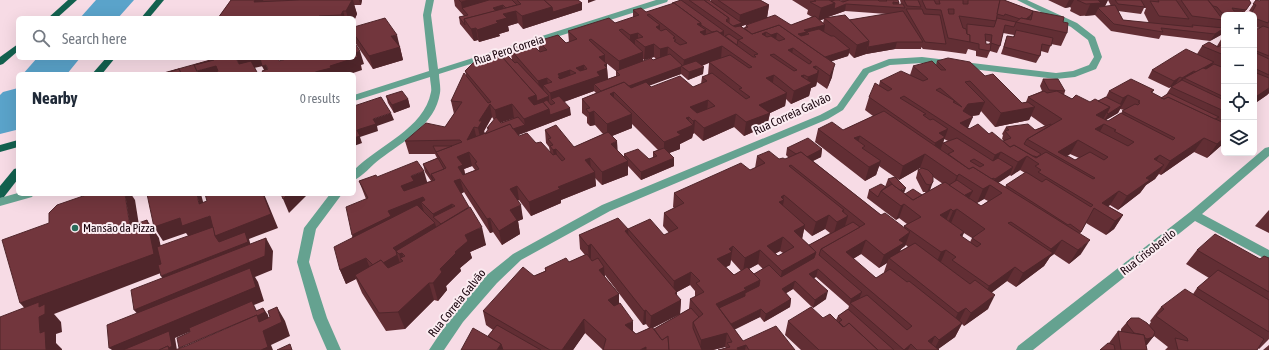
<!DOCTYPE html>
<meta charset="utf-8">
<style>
:root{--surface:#fff;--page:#f2f2f3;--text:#1f2937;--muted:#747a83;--line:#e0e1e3}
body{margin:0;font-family:"Asap Condensed",sans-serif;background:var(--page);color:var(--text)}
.controls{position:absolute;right:12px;top:12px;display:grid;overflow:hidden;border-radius:6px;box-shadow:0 4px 16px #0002}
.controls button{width:36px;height:36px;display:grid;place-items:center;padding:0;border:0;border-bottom:1px solid var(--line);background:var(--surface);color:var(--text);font:20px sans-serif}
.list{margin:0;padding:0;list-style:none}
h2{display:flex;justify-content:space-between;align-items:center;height:52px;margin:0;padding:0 16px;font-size:17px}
h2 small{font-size:13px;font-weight:400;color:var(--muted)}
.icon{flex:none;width:22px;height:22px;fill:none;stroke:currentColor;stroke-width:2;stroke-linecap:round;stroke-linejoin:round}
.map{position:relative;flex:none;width:1269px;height:350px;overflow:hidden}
.search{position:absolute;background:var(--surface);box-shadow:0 4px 16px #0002;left:16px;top:16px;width:340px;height:44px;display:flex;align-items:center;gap:10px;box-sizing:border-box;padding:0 14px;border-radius:6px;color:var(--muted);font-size:15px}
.panel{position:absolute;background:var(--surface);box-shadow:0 4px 16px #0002;left:16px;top:72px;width:340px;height:124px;border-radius:6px}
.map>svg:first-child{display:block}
</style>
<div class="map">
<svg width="1269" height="350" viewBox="0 0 1269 350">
<rect width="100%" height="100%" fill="#f7dbe5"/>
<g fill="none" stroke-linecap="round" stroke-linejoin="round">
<!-- river -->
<g fill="#5aa3ca" fill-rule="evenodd">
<path d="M96,0H134L118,18H80Z"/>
<path d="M37,58H80L67,74H23Z"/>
<path d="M18,88V127L16,130L0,134V95L3,92Z"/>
</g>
<!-- minor -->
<g fill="#65a290" fill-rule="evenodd">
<path d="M426,0H434L431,15L438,69L656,0H668L667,2L439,74C439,80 441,87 440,93C435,125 404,141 380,159C373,164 361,178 354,180V170C379,145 424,129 431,92C432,88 430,82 430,77L354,101V95L429,71L423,15Z"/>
<path d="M1017,0H1027L1077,23L1095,37L1102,57L1096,69L1075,77L1056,79L922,63L890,65L869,73L843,110L828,119L610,211L521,260L497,283L463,322L444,350H429L453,314L487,275L513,254L602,205L820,115L837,106L863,69L889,59L922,57L1056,73L1073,71L1089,65L1094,57L1088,40L1071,27Z"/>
<path d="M1269,147V156L1202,214L1269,250V261L1195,221L1033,350H1016L1018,346L1190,212L1265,148Z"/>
<path d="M18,193L34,194L32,197L0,206V198Z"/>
<path d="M330,194H342L316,229L309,262L327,318L341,350H327L313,318L297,262L304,228Z"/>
</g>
<!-- primary -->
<g fill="#13614f" fill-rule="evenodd">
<path d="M68,0H77L57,18H48Z"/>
<path d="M156,0H164L149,18H141Z"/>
<path d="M18,44V51L3,64L0,65V57Z"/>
<path d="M106,58H115L102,74H92Z"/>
<path d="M18,140V147L0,152V145Z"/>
<path d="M18,168V179L4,197L0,198V186L14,169Z"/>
</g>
</g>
<!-- wall -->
<g fill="#622e34" fill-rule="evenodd">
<path d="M231,0H362L361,5H354L357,14L354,21V18H218Z"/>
<path d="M454,0H578L582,3V10L523,29L518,23L508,26L509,31L499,34L500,36L479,42L478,40L474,41L460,24L459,17L464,16L455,6Z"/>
<path d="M681,0H709L711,1V0H760L769,5L767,17L791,25L812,17L807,14L808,10L792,0H783H840H839L843,2L840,0H898L899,3V4H901L900,0H1004L1063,22L1067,33L1061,46L1051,44L1048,53L1041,51L1040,56L1036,63L1001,54L1007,36L1013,37L1014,35L1003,33L1000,46L997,53L990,51L987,58L976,56V51L968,49L966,54L944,51L923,49L921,47V49H895L866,54L854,58L849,53L848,56L832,61V77L827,89L817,82L816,86L811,88L809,96L791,104L786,99L785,106L770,113L767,126L744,136L734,127L703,141L694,133L693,134L692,138L680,144V149L669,153L674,166L641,180L628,166V175L602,185L595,178L596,186L561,200V203L531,216L519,200H518L523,219L518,221L520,234L502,245L493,232L490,233L464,192L461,194L486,245L470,252L472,258L460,268L461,271L446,286L447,290L438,301L434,300L405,329L386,331L362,293L356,279L346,284L340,270L366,199L359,181L377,177L427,182L431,181L425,172L423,164L437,158L435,154H409L405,141L445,127L454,114L451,101L466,75L465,71L503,58L512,60L510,49L539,51L538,41L566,43L569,42L568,31L615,23L633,18V10L646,12L672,4V3ZM845,11L887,14L849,20L828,17ZM824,19L823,23L820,20ZM753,22L746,25L745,28H744L742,27V26ZM986,41L990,42L989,44H986ZM654,57L656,59L653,60L643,61V59L644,60ZM605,62L616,71V76L608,79L607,68V64ZM709,63L708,75L702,77L701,84L693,87H651L649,85L681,74L688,80L703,74L702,66ZM594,91L596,93L582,99V113L587,117V123L590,126L595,125L603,134L574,147L545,130L546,143L549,147L550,152L536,143L519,136L518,135L571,115L564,102ZM492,117L494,120L487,128L488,130L485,134L484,131ZM514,118L501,123V122ZM632,124L658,150L653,152V158L649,159L624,154V158L617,151L612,136L632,128ZM472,166L475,170L465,174L464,169Z"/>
<path d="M1048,0H1249L1251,3L1244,13L1246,15H1224V33L1210,41L1161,35L1159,39L1111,31L1095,15L1080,16L1070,11L1071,8L1070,7L1065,8ZM1108,0L1111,6H1105ZM1144,8H1146L1144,13L1149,23L1123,20L1118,11L1141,14Z"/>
<path d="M1256,0L1259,1L1269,0V93L1267,95L1254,104V27L1258,29L1259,28L1254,27V15H1250L1252,12L1249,11Z"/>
<path d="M354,27L400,47L403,60L373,69L354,41Z"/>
<path d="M1223,36H1224V143L1207,158L1194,152L1161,175L1159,174L1155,179L1146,185L1140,193L1118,210L1110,205L1108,206L1123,215L1114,229L1106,235L1086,223L1080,234L1081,254L1069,264L1054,254L1050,257L1044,266L1016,287L1007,281L992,292L988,309L964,326L962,324L955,337L938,349L939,350H801L785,335L788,321L823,318L836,320L838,316L848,309L849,306L816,277L814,278L826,299L813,308L793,289L786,293L791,299L790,307L764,322L760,317L734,329L743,341L795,350H718L726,348L725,347L713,350H603L585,333L573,350H461L488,336L493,330L486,325L483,311L534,276L545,271V268L569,262L585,255L580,249L579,235L628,229L664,235L669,233L663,226L664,213L674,208L673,207L674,193L750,170L755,168L757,156L779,159H785L789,158L786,155L787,148L822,149L821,157L813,161L881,215L904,228V226L907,224L899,218L896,220L867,198L869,190L885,187L888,179L905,194L922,195L926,192H923L916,178L918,170L921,168H920L899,180L879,166L876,175L865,181L815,142L818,129L843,130L873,116L865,110L869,97L879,85L880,81L910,75L913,66L936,65L937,61L985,76L1022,103L1026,102L1028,97L1042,91L1040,86L1043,79L1065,91L1064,95L1072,99L1090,102L1098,101L1106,97L1109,91L1154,90L1152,93L1161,98L1166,95L1171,87L1169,88L1148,78L1152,70L1197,54L1202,46H1217ZM1120,109L1124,110L1121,113L1108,121L1106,120L1118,113ZM981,111L995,127L1029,120L1031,116L1045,126L1035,130L1006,127L1002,134L1003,135L1002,139L1004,141H1003L989,134L968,128L972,116L979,115ZM944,139L948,141L943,143ZM1070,154L1079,158L1075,160L1066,157ZM1020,170L1025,173L1006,185L1005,187L998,183L1010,175L1011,176ZM933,177L943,184L930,190ZM984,199L988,201L981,206L977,203ZM804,229L812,236L825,229L830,233L809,245L802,239ZM964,233L972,238L970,242L962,237ZM906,245L908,247L900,251L901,249L905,246ZM780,251L783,253L778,256L775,254ZM861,254L879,268L887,263L884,272L885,273L876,278L853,259ZM731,260L741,271L734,275L726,267L730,265ZM758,264L763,269L754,274L749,269ZM605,275L643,325L646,324L649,328L636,334L633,331L619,304V294L605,277ZM690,285L695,291V297L690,299L689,309L654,329L653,328L680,314L681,300L677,296V292Z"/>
<path d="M386,96L408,99L410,107L394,113L388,103Z"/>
<path d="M1269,210V233L1255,226Z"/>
<path d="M1197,250L1260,259L1269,258V339L1259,349L1258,348L1257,350H1165L1168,347L1154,336L1146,345L1147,350H1100L1109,343L1118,331L1121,332V329L1127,322L1149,325L1151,322L1150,321L1161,307L1193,294L1197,288L1209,278L1186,264Z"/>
<path d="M1269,345V350H1263Z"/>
</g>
<!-- shaded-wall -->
<g fill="#50262b">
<path d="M255,0H263L266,8L254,2Z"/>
<path d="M352,0H353L357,14L354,21V18H348L346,11Z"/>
<path d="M359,0H362L361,5Z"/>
<path d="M469,0H508L462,8L461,2Z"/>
<path d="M588,0H596L588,3Z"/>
<path d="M1069,0H1074L1070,7L1065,8Z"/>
<path d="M1092,0H1108L1105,6L1099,7L1095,15L1085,16Z"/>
<path d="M582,3V10L523,29L522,16L552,7Z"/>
<path d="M835,3L846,4L845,11L825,18H824V19L818,21L821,8Z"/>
<path d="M503,5L504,12L494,15L493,8Z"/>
<path d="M769,5L767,18L742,26V30L732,26L739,24L740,15Z"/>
<path d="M343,11L345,18H342L341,15Z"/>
<path d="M516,11L518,23L508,26L509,31L499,34L500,36L479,42L477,30L476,28L478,40L474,41L471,29L503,14Z"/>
<path d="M1031,15L1028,22L1023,21Z"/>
<path d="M701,23L700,32L706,30L705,43L699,45L700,35L696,36L697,24Z"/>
<path d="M660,25V38L656,27Z"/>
<path d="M825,25L824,32L809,34L807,32L805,39L798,34L804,30Z"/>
<path d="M1224,28V30L1221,35L1210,41L1215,34Z"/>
<path d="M724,31V38L714,34Z"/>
<path d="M766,32L764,45L762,34Z"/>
<path d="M638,33V42L635,39V46L630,48V35Z"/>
<path d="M777,33L775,46L769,48L771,35Z"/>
<path d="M397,35L403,60L373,69L369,56L391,36Z"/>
<path d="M869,41L866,54L854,58L857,45Z"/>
<path d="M897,42L895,49L866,54L868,47Z"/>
<path d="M654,44V57L644,60L645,47Z"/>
<path d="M722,46L721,58L687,71L683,68L684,60Z"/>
<path d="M668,47L667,59L660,62V49Z"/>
<path d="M793,48L791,61L788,50Z"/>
<path d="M850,49L848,56L820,65L822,58Z"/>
<path d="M360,51L364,64L361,65L362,70L350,74H316L315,72L355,53Z"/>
<path d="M643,52V65L619,73V61Z"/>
<path d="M605,55V65L607,64V68L608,81L594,84V91L555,105V103L551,99L550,93L558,74L570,70L571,83L597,72L599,57Z"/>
<path d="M242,58H260L263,66L254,68L243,74L237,60Z"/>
<path d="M282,58H290L286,68Z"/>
<path d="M1214,62L1209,69L1196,72Z"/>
<path d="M835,64L832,77L827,89L830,76Z"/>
<path d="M217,65L220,74H198L197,71Z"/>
<path d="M266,65L270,74H266L262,66Z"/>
<path d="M584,65L585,78L576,68Z"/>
<path d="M681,66V74L619,97L614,92V106L605,95Z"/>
<path d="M816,66L814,75L817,72L819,71L816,86L811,88L809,96L791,104L794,91L801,76L804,75L802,88L806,86L808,77L813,67Z"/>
<path d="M704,67L703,74L688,80L689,72Z"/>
<path d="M1194,71L1190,78H1184L1181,83L1177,85L1182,78Z"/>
<path d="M774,75L772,88L766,78Z"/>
<path d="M1180,77L1175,85L1169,88L1174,81Z"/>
<path d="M547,78L549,91L543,85L544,92L540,94L538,81Z"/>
<path d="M1269,88V93L1267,95L1254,104V98Z"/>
<path d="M787,93L785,106L770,113L767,126L744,136L746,122L759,105Z"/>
<path d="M536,95L538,108L530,111L528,98Z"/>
<path d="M1128,95L1118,113L1104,121L1108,114L1118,108L1123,98Z"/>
<path d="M549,96V104L538,108L537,101Z"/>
<path d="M408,99L410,107L394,113L392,105Z"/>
<path d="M708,100L707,113L692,120L690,107Z"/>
<path d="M985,102L979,115L963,117V111L968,104Z"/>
<path d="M490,104L492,117L484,131L485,135L481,141L478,128L479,121Z"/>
<path d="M512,104L514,118L497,124L495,110Z"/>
<path d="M1035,107L1029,120L995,127L1001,113Z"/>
<path d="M1110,107L1102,121L1096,115Z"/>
<path d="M570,108L571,115L487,147L486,139L525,125L524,119L549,109Z"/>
<path d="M594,111L595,125L590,126L589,113Z"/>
<path d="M391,113L394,120L377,126L378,131L360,137L362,143L354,146V138L357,130L373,119Z"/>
<path d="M632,114V128L607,138V124Z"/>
<path d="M736,114L734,127L703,141L704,128Z"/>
<path d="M689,117L688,127L693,125V121L695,120L694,133L693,134L692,138L680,144V149L664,155V142L677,132L686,118Z"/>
<path d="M973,117L967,130L960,123Z"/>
<path d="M1104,124L1097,137L1095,129Z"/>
<path d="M474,127L477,140L470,154L467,140Z"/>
<path d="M948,129L940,151L930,157L939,133Z"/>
<path d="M860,136L856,149L854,138Z"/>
<path d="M1204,138L1194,152L1161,175L1170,161Z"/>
<path d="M1224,138V143L1207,158L1217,144Z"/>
<path d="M1078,140L1070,154L1062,159L1058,152Z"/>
<path d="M617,141L618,155L611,144Z"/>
<path d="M556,149L558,162L555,164L553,150Z"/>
<path d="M822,149L821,157L800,167L802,159Z"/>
<path d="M469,152L472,166L464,169L466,179L440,158Z"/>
<path d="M1001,152L995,165L989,169L995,155Z"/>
<path d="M925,154L920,168L899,180L903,166Z"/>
<path d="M1160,155L1151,169L1154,159Z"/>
<path d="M1027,156L1020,170L1011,176L1018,162Z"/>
<path d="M590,158L591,172L585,160Z"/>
<path d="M674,158V166L641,180V172Z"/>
<path d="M628,161V175L602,185V172Z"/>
<path d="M881,161L876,175L865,181L869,167Z"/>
<path d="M1164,165L1155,179L1146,185L1140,193L1118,210L1127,196L1146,178Z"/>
<path d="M1013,167L1010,175L992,187L995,179Z"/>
<path d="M424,171L428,185L405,199L401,186L411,176Z"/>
<path d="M595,172L596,186L561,200V203L531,216L529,202L558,187Z"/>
<path d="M959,174L953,188L951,189L957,176Z"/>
<path d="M993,178L984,199L977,203L986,182Z"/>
<path d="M460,179L464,192L457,195L454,181Z"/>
<path d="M933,182L930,190L927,192L930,185Z"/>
<path d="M517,186L519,200L512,202L510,189Z"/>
<path d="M906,188L903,196L899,191Z"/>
<path d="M973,191L969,198L965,195Z"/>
<path d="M1119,191L1110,205L1100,212L1102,203Z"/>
<path d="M125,194H131L135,200L142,244L130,226Z"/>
<path d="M197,194H201L207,217L264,194L278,228L249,239L252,250L166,284L161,276L223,249L191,240L186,233L163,241L154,227L199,204Z"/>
<path d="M288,194H308L289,213L283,199Z"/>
<path d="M784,195L783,201L784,200L781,214L777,216L781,197Z"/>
<path d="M423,197L426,207L421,202L424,212L357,249L352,235L388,211Z"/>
<path d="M452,204L455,218H434L433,214Z"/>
<path d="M904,204L899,218L896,220L901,206Z"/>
<path d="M521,205L523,219L518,221L520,234L502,245L499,231L510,210Z"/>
<path d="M951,209L945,223L940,215Z"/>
<path d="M957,209L951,223L947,225L953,211Z"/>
<path d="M844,210L841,219L848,216L844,229L833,236L837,222L842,211Z"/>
<path d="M829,215L825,229L812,236L816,222Z"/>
<path d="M1123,215L1114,229L1106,235L1115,221Z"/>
<path d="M490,218L493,232L490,233L487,219Z"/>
<path d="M147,220L159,238L166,271L54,314L61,322L62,332L56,334V343L62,349V350H46L36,321L20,303Z"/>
<path d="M435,223L439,237L402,253L408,270L400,258L405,272L399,254L396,251L402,269L376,267L393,248Z"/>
<path d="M805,225L802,239L794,231Z"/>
<path d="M482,227L486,245L470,252L472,258L460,268L461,271L446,286L447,290L438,301L433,283L440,269L455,252L465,235Z"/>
<path d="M628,229L629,243L625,231Z"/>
<path d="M910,232L905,246L901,249L898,257L889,258L887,263L879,268L884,255L899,240Z"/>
<path d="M964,232L958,246L960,235Z"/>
<path d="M783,237L780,251L768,257L767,246Z"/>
<path d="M266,238L273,251L272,270L255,277L258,282L264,301L254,305L259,315L263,308L268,315L269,320L265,329L277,307L285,321L290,336L271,345L273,350H201L256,311L254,305L175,338L177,350H163L168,346L147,350H112L109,348L145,323L134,310Z"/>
<path d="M866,240L861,254L841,266L846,252Z"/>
<path d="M1062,240L1054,254L1050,257L1044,266L1016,287L1023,273L1045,258L1051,249Z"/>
<path d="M1090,240L1081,254L1069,264L1078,250Z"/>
<path d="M591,244V258L589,260L588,246Z"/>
<path d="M733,246L730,265L715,273L717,259L729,249Z"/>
<path d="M760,250L758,264L743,272L745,258Z"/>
<path d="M946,250L940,264L935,266L941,252Z"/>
<path d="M816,252L812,265L779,284L782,271Z"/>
<path d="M366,258L371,271L355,275L356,279L346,284L340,270Z"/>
<path d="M604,267L605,281L599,270Z"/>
<path d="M1015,267L1007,281L982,300L989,286Z"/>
<path d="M818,269L816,277L807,282L809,274Z"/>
<path d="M691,272L690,285L677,292L676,303L681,300L680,314L650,329L651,316L673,295L674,281Z"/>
<path d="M760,280L757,294L719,315L716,304L744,288Z"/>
<path d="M795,281L793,289L780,297L782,289Z"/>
<path d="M429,283L434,300L405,329L398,312Z"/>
<path d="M828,291L826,299L813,308L815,300Z"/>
<path d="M862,292L859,299L850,303L851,299Z"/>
<path d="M619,294V308L609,314L608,300Z"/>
<path d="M995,295L988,309L964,326L971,313Z"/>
<path d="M791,299L790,307L764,322L766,314Z"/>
<path d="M966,308L959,322L951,327L958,313Z"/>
<path d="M761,309L760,317L726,334L727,333L725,347L713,350H700L701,340Z"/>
<path d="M646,310V324L643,325L644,311Z"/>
<path d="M584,319L585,333L573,350H562Z"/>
<path d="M633,321V335L625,325Z"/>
<path d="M962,323L955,337L937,350H934L939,340Z"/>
<path d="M935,336L929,350L928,341Z"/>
<path d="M1153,337L1147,345L1140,346L1147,339Z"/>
<path d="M501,344L503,350H497Z"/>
<path d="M911,344L908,350H904Z"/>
<path d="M746,345L745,350H737V348Z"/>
<path d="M646,347V350H640Z"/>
</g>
<!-- building -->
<g fill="#72363d" stroke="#50262b" fill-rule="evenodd">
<path d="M231,0H255L254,2L299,0H352L346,11H343L341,15L319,16L318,18H218Z"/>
<path d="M459,0H469L461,2Z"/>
<path d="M489,0H512L517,5L506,8L503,5L493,8L496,11L464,19L465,25L459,17L468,15L462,8Z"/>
<path d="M517,0H544L552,7L522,16L516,11L503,14L507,18L496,21L498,23L477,30L476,28L471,29L464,19L521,4Z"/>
<path d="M544,0H578L582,3L553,12L552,7Z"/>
<path d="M681,0L724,31L720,33L717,31L712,32L701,25V23L674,3L673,4L672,3Z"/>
<path d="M689,0H704L729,18L726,20L728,21H726L735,27L740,26L752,34L779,25L835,64L830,76L816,66L813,67L819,71L817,72L818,73L808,77L804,75L801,76L812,83L794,91L774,75L766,78L787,93L759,105L770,113L746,122L736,114L704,128L695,120L693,121L689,117L686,118L693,125L677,132L681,135L664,142L614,92L610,94L632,114L607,124L594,111L589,113L586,109L590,108L582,99L624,82L631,88L646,82L651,87L680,76L693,87L707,81L702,77L712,73L746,99L750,97L739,89L742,88L709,62L730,55L749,68L752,67L722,46L684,60L668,47L660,49L654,44L645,47L635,39L643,37L638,33L630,35L622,29L619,30L643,52L619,61L591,39L589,40L605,55L599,57L607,64L604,65L607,68L597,72L600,76L550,93L543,85L552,82L547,78L538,81L510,49L531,43L540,52L543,51L547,50L538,41L558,35L566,43L577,39L568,31L609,18L615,23L639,15L633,10L641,8L646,12L674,3L701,23L697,24L706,30L700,32L704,35L717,31L753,57H756L754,55L758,54L738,40L743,38ZM649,14L687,43L680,45L674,41L676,40L673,38L675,37L666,29L661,31L656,27L660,25L647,15ZM766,32L771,35L777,33L785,39L779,41L771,36L767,37L762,34ZM793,48L812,62H810L811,63L809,64L788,50ZM774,54L797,70L794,71L770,55ZM584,65L587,69L580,71L576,68ZM570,70L576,73L560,79L558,77H560L558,74ZM708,100L715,106L697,113L690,107Z"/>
<path d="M704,0H709L742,23L733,26L729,23V18Z"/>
<path d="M718,0H760L769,5L740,15Z"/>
<path d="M814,0H829L835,3L821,8L810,2L816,1Z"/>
<path d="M835,0H839L843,2L849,0H878L879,1H887L886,0H898L899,3L893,2V4H903L905,8L846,4L834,9L835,3L831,1Z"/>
<path d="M904,0H918L921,7L907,6Z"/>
<path d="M922,0H934L936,4H940L939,0H963V4H968V0H1000L996,21L959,16L963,28L966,29L967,34L970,35V42L948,38L941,10L926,9ZM948,9H954V14H949Z"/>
<path d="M1000,0H1004L1033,11L1031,15L1026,19L1021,18L1020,19L1005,14L1004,16L997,14Z"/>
<path d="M1077,0H1098L1101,3L1086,4Z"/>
<path d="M1115,0H1141L1145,7L1118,4Z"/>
<path d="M1158,0H1176L1189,19L1159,16L1150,1L1159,2Z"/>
<path d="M1181,0H1208L1223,20L1192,16Z"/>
<path d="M1208,0H1249L1251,3L1246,10L1232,8L1234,11H1242L1246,15H1237L1222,13L1217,7L1213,6Z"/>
<path d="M1256,0L1260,1V0H1269V20L1268,23L1254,18L1256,16L1251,14L1256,5L1253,4Z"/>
<path d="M1115,5L1123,20L1193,27L1192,25L1224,28L1215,34L1161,28L1163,32L1114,24L1098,8L1099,7Z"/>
<path d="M906,9H922L924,14L940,15L946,44L925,42Z"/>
<path d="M903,11L923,42H897L868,47L869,41L849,20Z"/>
<path d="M1033,11L1064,17L1063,22L1068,23L1067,33L1016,22L1021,18L1031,20Z"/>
<path d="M775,15L791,25L815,16L825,25L804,30L807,32L798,34L801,36L809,34L807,32L819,29L831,36H834L850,49L825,57L779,25L752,34L744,28L748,27L746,25Z"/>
<path d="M845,15L869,41L857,45L824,18Z"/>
<path d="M385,18L397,35L391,36L400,47L369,56L354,34V27Z"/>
<path d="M997,18L1016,22L1014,27L1005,25L1000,46L991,43L992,35L985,34L986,44H991L990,51L979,49V44L970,42V35L967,34V24L994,27Z"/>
<path d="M1224,19V25L1222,22Z"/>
<path d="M1263,26L1269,28V56L1254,50V27L1258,29Z"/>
<path d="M1016,30L1053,38L1051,46L1042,44L1040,56L1004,47L1007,36L1014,37Z"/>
<path d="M729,34L738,40L737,45L725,36Z"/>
<path d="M1209,42L1218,47L1224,43V55L1202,46Z"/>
<path d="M356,45L360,51L355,53L358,57L330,66L331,68L315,72L316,74H264L262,71L268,69L266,65L262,66L260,58H278L279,61L290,58H354V46Z"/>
<path d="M1186,49L1214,62L1196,72L1194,71L1182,78L1180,77L1174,81L1152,70Z"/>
<path d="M1254,52L1269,59V75L1254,68Z"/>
<path d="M499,53L536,95L528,98L534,105L543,102L549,109L524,119L512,104L495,110L490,104L479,121H482L478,128L474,127L467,140L510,124L519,136L527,133L536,143L541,142L553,155L556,154L562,161L565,159L556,149L553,150L550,146L553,145L548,139L551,138L545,130L556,125L574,147L608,132L617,141L611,144L628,161L602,172L590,158L585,160L595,172L558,187L560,189L529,202L517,186L510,189L521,205L510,210L517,220L499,231L490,218L487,219L460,179L454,181L469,207L441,224L433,217L455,206L452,204L433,214L421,202L425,200L423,197L388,211L391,216L352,235L346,207L368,198L359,181L376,175L377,177L417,161L424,171L411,176L414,181L401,186L404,191L435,180L431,174L446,168L436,152L462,142L460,140L405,141L426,123L445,127L462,102L451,101L464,73L488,103L491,102L465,71L475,61ZM469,152L477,162L475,163L479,169L463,175L458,167L463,165L457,157Z"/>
<path d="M670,54L683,66L629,86L624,82L601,91L594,84L620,75L616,71L651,58L653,60Z"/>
<path d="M508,56L515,63L517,62L549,96L537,101L536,95L503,58Z"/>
<path d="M220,58H242L237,60L239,64L251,61L258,74H208L218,71L216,66L197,71L194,65Z"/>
<path d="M948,58L970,62L985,76L993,74L1022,103L1028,102L1035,107L1001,113L970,81L965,82L985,102L968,104L963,111L973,117L960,123L969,129L978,124L989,134L992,132L1010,147L1014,145L1036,158L1046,152L1093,179L1095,178L1027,139L1062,119L1028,97L1044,91L1047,93L1057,91L1072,99L1076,95L1090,102L1095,99L1110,107L1096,115L1108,121L1121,113L1173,140L1175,138L1122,111L1135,104L1138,105L1140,103L1138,102L1140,101L1128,95L1123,98L1109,91L1131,79L1154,90L1151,92L1164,99L1168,97L1224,123V138L1217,144L1204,138L1170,161L1160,155L1154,159L1164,165L1146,178L1150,180L1127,196L1119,191L1102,203L1123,215L1115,221L1094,208L1081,232L1070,224L1068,225L1006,185L1026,172L1042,182L1046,179L1091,207L1093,205L1038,172L1041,170L1035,166L1039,164L1027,156L1018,162L1001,152L995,155L904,96L900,98L926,114L923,115L930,120L933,119L948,129L939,133L945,137L935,143L869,97L875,83L888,91L892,89L880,81L901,71L923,81L928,79L913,66L932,61L941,70H946L937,61ZM940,88L962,107L953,102L955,101L936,90ZM1104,124L1116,130L1114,131L1134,142L1128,146L1095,129ZM1078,140L1108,157L1104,160L1090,152L1075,160L1068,156L1067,157L1058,152Z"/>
<path d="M214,59V60L194,65L198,74H182L179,69L163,74H160Z"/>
<path d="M696,61L704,67L689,72L681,66Z"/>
<path d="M1214,64L1224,68V97L1184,78L1203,68L1206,69Z"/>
<path d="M179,69L181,74H163Z"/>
<path d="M1254,72L1269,78V88L1254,98Z"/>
<path d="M1043,79H1058L1065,91L1049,90Z"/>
<path d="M1182,80L1224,100V111L1171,87Z"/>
<path d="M402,91L408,99L392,105L386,96Z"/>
<path d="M1169,93L1219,117L1215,119L1168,97L1164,99L1161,98Z"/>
<path d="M559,96L570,108L550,115L549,109L543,102L547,100L551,105L555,103L551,99Z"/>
<path d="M381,97L391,113L373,119L376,124L357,130L360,136L354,138V106Z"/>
<path d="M1106,97L1122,105L1108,114L1107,113L1110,107L1098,101Z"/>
<path d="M884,111L969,169L973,167L1090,240L1078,250L1062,240L1051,249L1011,222L1008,223L1053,253L1023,273L1015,267L989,286L952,260L956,257L946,250L941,252L904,226L921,217L904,204L901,206L881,191L892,184L913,200L945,182L981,206L1002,193L990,185L983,189L959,174L957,176L925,154L903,166L860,136L854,138L865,146L862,148L881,161L869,167L818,129L832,122L843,130ZM951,209L953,211L957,209L985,229L972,238L981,244L977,247L960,235L964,232L940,215Z"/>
<path d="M496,117L501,123L518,117L525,125L513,129L510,124L485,134L489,128H487Z"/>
<path d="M1028,124L1035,130L1051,124V125L1027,139L1024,144L1041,154L1037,157L1034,156H1033L1014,145L1010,147L1003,141L1011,138L1005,131L1009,130L1006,127Z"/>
<path d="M808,138L822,149L807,157L801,152L796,154L787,148Z"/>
<path d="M957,138L993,161L998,158L1013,167L995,179L993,178L992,179L973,167L969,169L948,154L954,151L943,143ZM974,159L984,165L980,167L970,161Z"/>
<path d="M433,146H452L436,152Z"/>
<path d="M664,148L674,158L641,172L624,154L638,149L649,159L657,156L653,152Z"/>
<path d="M769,151L779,159L783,158L785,159L801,152L881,215L885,213L910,232L899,240L904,243L884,255L866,240L846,252L876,278L890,269L907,282L909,281L962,323L939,340L935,336L928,341L939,350H917L911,344L904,350L850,303L867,295L907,330L912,326L821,249L865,224L791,165L789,166L844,210L842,211L848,216L837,222L829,215L816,222L784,195L781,197L784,200L779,202L805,225L794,231L816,252L782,271L760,250L745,258L733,246L729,249L732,252L717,259L734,275L747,267L760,280L744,288L746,290L716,304L743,341L776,326L795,350H749L746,345L737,348L738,350H718L730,347L727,343L732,342L727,333L701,340L693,322L703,314L690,299L704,292L696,283L700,281L691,272L674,281L628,229L625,231L677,292L675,293L681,300L651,316L646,310L644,311L591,244L588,246L579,235L618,218L628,229L650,219L664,235L678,228L664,213L684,203L674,193L741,163L750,170L765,163L757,156ZM783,237L794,247L778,256L767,246Z"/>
<path d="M438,158L444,169L431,174L433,180L423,164Z"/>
<path d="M922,168L928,170L933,175V182L930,185L926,184L918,170Z"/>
<path d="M895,177L906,188L900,190L893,185L888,179Z"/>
<path d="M957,180L973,191L965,195L970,199L949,185Z"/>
<path d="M881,184L886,187L881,191L878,197L869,190Z"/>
<path d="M913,189L922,195L913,200L905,194Z"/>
<path d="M89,194H125L130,226L147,220L154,254L20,303L2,240L49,223V213L57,205Z"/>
<path d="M147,194H197L199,204L207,201L205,194H263L271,214L215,236L210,216L182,226L180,218L154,227Z"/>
<path d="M281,194H288L283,199Z"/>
<path d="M417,205L435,223L393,248L396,251L397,255L383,263L381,260L373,265L366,258L340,270L334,247Z"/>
<path d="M470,207L482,227L465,235L468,241L455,252L456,253L440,269L442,272L433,283H429L398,312L379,313L355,275L381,260L388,268L403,261L400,258L405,256L402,253L399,254L396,251Z"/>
<path d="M853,222L860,227L821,249L819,255L862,292L851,299L818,269L809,274L828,291L815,300L795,281L782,289L791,299L766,314L761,309L731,324L719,308L745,296V293L759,286L760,280L754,274L769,265L781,277L814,258L816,252L809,245Z"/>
<path d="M213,227L215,236L219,242L245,232L248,242L161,276L158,265L161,264L157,247Z"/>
<path d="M1215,234L1260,259L1264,256L1269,258V292L1197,250Z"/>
<path d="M266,238L265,256L134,310L131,290Z"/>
<path d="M915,243L970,284L975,280L995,295L971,313L966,308L958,313L889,258Z"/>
<path d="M587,254L592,261L598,258L604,267L599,270L619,294L608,300L614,306L620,303L633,321L625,325L636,334L652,327L662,340L668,336L669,350H646V347L640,350H603L606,339L584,319L562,350H550L483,311L523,267L534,276L546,271L545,268L566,258L569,262Z"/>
<path d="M250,268L256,287L109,348L107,325Z"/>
<path d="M1218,270L1269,300V332L1197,288Z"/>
<path d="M1185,289L1264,339L1257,350H1178L1175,338L1188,341L1187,338L1156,316L1164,309L1161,307Z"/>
<path d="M252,301L256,311L263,308L265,312L257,316V315L179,348L177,338L190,332L189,328Z"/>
<path d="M39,302V307L45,304V314L39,317L40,333L45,331L46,350H0V317Z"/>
<path d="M277,307L282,322L263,331L268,347L261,350H175L186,346L257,315L259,322L270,317L268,311Z"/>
<path d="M811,307L823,318L830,314L843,327L849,323L878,350H819L788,321Z"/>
<path d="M691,308L699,317L693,322V328L702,350H669L668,336L662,340L654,329Z"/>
<path d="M848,309L894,350H878L849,323L844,327L839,322L842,320L838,316Z"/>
<path d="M1131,318H1139L1147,323L1155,332L1153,337L1147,339L1145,338L1144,335L1134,333L1127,324V322Z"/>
<path d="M497,325L541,350H503L501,344L488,336Z"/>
<path d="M473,328L501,344L497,350H461Z"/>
<path d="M169,331L172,346L169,348L168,346L159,350H123Z"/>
<path d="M1118,331L1144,335L1147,350H1121Z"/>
<path d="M1108,343L1114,345L1115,350H1100Z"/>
<path d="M290,344L292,350H277Z"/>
<path d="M168,346L169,350H159Z"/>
</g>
<!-- markers -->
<circle fill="#296b5a" stroke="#fbecf1" stroke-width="1.5" cx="75" cy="228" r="4"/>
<g text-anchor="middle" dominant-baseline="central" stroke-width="4" stroke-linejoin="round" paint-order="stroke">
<!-- street labels -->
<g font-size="12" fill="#19040d" stroke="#fbecf1">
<text transform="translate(509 50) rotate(-18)">Rua Pero Correia</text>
<text transform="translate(792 114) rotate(-25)">Rua Correia Galvão</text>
<text transform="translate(1148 252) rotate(-38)">Rua Crisoberilo</text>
<text transform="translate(457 303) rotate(-51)">Rua Correia Galvão</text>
</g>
<!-- poi labels -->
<g font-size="12" fill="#19040d" stroke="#fbecf1" text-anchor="start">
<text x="83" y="228">Mansão da Pizza</text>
</g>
</g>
</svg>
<div class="controls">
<button>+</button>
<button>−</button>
<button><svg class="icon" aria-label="locate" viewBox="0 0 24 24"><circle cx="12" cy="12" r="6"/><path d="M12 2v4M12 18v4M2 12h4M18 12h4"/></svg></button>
<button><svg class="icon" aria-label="layers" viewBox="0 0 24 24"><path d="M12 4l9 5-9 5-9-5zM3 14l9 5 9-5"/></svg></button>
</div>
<div class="search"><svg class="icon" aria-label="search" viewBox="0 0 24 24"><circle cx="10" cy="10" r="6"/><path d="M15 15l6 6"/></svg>Search here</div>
<section class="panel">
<h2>Nearby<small>0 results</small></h2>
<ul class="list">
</ul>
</section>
</div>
